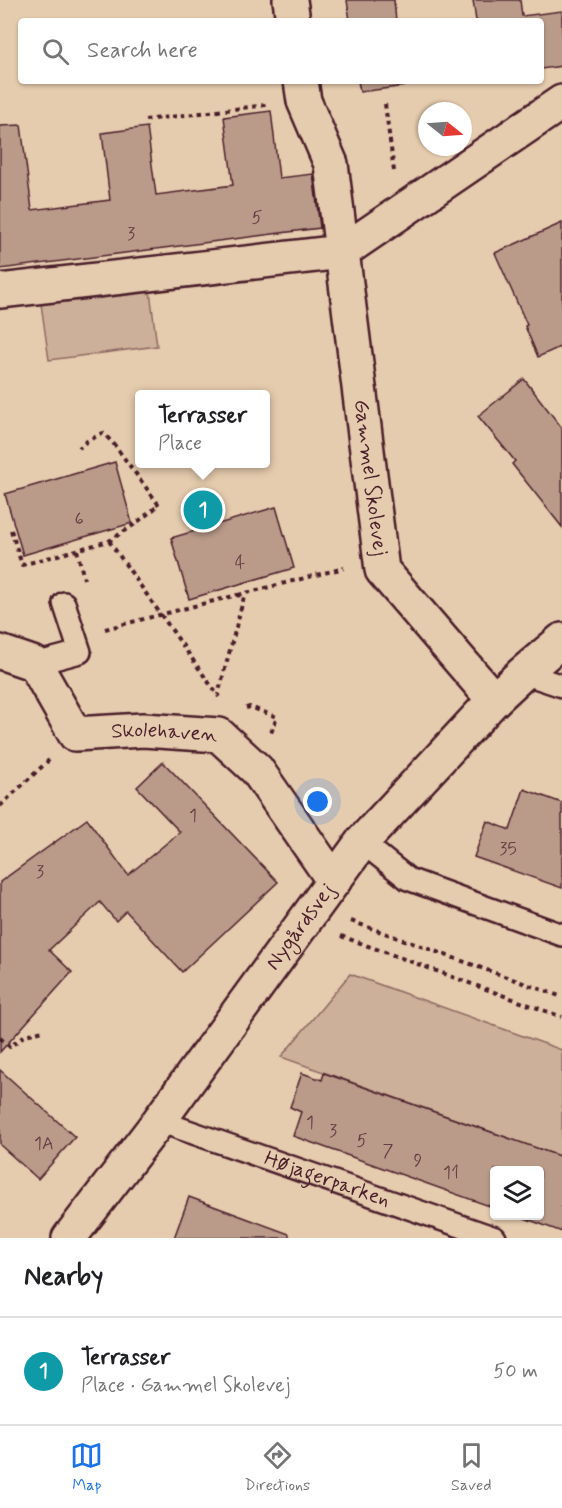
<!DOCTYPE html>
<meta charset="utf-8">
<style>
:root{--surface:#fff;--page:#f2f2f2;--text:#202124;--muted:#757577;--line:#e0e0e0;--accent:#1a73e8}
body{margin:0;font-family:Mynerve,sans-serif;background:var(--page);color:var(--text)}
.controls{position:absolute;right:18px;bottom:18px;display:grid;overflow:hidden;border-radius:6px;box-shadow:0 2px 4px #0004}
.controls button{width:54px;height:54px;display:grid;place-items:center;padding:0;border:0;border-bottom:2px solid var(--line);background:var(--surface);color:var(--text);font:30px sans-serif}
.compass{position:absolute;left:418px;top:102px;width:54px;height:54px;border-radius:50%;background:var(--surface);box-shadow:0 2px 4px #0004;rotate:107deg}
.you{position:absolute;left:318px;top:802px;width:21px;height:21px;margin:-15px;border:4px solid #fff;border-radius:50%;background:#1a73e8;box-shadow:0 0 0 9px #1a73e833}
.badge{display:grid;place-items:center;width:39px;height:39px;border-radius:50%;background:var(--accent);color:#fff;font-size:20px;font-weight:700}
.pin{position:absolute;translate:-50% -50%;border:3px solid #fff;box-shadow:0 2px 6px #0006}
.popup{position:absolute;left:135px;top:390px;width:135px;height:78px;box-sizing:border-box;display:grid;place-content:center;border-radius:6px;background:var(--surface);filter:drop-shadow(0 2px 4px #0005);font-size:20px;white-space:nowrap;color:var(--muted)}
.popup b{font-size:22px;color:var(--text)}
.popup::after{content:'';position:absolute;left:50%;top:100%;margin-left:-12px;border:12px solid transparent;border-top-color:var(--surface)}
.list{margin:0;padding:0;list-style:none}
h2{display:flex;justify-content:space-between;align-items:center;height:78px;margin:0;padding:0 24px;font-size:26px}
h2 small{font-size:20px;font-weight:400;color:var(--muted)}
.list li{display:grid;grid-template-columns:39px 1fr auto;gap:18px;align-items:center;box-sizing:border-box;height:108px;padding:0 24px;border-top:2px solid var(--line)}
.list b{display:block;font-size:22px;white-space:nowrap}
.list p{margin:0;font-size:20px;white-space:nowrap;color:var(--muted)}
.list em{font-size:20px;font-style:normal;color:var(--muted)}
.icon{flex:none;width:33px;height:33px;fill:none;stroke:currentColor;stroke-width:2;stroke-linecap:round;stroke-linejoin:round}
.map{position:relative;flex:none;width:562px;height:1238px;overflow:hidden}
.search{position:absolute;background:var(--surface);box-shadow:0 2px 4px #0004;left:18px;right:18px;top:18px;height:66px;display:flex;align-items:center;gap:15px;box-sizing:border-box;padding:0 21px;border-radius:6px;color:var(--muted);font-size:22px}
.sheet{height:186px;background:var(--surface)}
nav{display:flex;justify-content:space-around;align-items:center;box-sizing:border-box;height:84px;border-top:2px solid var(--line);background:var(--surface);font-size:16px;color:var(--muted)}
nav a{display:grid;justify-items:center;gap:3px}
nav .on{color:var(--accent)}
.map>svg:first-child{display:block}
</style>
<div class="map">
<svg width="562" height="1238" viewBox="0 0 562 1238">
<rect width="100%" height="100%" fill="#e6ccae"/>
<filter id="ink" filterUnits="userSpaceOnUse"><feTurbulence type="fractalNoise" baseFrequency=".0167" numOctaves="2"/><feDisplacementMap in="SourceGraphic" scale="12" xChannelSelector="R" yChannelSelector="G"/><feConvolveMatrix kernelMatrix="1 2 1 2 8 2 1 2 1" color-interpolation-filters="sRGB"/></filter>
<g filter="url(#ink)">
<!-- green -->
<g fill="#cdb099" stroke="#8c6862" stroke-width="1.5">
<path d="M150,291L157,346L49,360L41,304Z"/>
<path d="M350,974L562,1050V1157L281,1057Z"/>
</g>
<!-- building -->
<g fill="#ba9b8a" stroke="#4a1f2b" stroke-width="1.5">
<path d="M347,0H394L396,21H350Z"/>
<path d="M473,0H520L522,16L562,11V66L541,69V21H476Z"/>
<path d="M358,81H404L405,86L360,92Z"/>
<path d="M271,111L279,178L313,174L320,228L0,269V126L21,125L32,210L110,200L102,133L147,127L156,195L233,185L224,117Z"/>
<path d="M562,223V346L538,357L525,326L527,325L495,253Z"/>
<path d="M524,379L562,428V527L512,464L515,461L478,416Z"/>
<path d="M115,462L132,523L23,555L5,494Z"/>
<path d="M276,507L294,568L189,599L171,538Z"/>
<path d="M163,762L278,882L182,972L126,911L116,921L100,902L49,950L72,972L0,1052V882L87,819L128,875L180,832L137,787Z"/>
<path d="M524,789L562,803V888L474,857L487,821L510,830Z"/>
<path d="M0,1070L75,1137L38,1179L0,1145Z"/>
<path d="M302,1073L322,1080L324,1073L562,1157V1232L516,1215H540V1170H495V1208L293,1136L301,1112L290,1107Z"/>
<path d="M189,1197L289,1234V1238H174Z"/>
</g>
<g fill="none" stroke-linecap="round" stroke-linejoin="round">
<!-- lane casing -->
<g stroke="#4a1f2b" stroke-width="26">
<g id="lane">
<path d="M35,664L80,652L64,603"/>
<path d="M523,673L562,686"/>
<path d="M362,842L408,879L562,935"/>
<path id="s1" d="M159,1121L495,1238"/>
</g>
</g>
<!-- street casing -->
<g stroke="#4a1f2b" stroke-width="38">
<g id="street">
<path d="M290,0L293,21"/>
<path id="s2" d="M301,81L304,101L331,164L382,570L494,700"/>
<path d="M0,291L342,252L562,102"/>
<path id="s3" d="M0,652L35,664L75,734L143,730L219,735L257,770L334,881"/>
<path id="s4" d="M69,1238L159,1121L362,842L494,700L523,673L562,640"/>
</g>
</g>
<!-- path -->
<g stroke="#4a1f2b" stroke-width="4" stroke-dasharray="4.5 4.5" stroke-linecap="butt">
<path d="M385,104L394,171"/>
<path d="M145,120L266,105"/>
<path d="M11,530L22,565L109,541L135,524L159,505L113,443L103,433L87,441L79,448"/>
<path d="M109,541L219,697"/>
<path d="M77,550L84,579"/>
<path d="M238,595L344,568"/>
<path d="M105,629L237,595L244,597L218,695"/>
<path d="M246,708L250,707L277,717L271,733"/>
<path d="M0,806L49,760"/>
<path d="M351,921L562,997"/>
<path d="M341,936L562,1017"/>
<path d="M0,1038L10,1047L25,1035L44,1031"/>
</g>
<!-- lane -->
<use href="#lane" stroke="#e6ccae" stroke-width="21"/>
<!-- street -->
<use href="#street" stroke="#e6ccae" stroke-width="33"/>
</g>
</g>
<g text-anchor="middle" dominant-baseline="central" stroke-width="4.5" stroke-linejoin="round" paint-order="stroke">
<!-- number labels -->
<g font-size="18" fill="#663e43">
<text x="257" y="218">5</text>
<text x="131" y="234">3</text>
<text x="79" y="519">6</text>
<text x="240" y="563">4</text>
<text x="193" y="816">1</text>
<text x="508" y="849">35</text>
<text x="40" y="872">3</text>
<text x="310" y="1123">1</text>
<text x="333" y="1131">3</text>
<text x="362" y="1141">5</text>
<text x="44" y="1144">1A</text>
<text x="388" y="1151">7</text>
<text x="418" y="1161">9</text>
<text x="451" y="1173">11</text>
</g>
<!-- street labels -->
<g font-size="21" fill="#4a1f2b" stroke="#e6ccae">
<text stroke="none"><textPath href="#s2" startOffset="405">Gammel Skolevej</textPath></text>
<text stroke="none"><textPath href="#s3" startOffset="207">Skolehaven</textPath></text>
<text stroke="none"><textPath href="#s4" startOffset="388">Nygårdsvej</textPath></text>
<text stroke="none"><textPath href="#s1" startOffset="178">Højagerparken</textPath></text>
</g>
</g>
</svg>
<div class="controls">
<button><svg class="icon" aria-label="layers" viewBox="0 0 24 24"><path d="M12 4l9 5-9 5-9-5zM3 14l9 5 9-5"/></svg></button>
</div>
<svg class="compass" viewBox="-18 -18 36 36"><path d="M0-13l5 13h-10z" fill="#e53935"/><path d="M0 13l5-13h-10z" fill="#757577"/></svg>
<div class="you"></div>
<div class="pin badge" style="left:203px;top:510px;background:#0f9aa8">1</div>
<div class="popup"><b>Terrasser</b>Place</div>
<div class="search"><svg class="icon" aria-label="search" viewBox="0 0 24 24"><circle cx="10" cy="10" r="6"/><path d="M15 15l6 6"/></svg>Search here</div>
</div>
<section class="sheet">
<h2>Nearby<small></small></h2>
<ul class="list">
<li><span class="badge" style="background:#0f9aa8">1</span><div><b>Terrasser</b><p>Place · Gammel Skolevej</p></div><em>50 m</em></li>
</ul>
</section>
<nav>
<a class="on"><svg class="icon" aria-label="map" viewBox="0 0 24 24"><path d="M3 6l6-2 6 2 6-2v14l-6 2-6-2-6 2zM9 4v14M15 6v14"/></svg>Map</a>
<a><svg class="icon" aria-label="directions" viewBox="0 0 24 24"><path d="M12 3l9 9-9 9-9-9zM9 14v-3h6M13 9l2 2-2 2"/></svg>Directions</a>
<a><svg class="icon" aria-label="saved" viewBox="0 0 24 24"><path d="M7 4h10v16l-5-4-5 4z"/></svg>Saved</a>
</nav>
